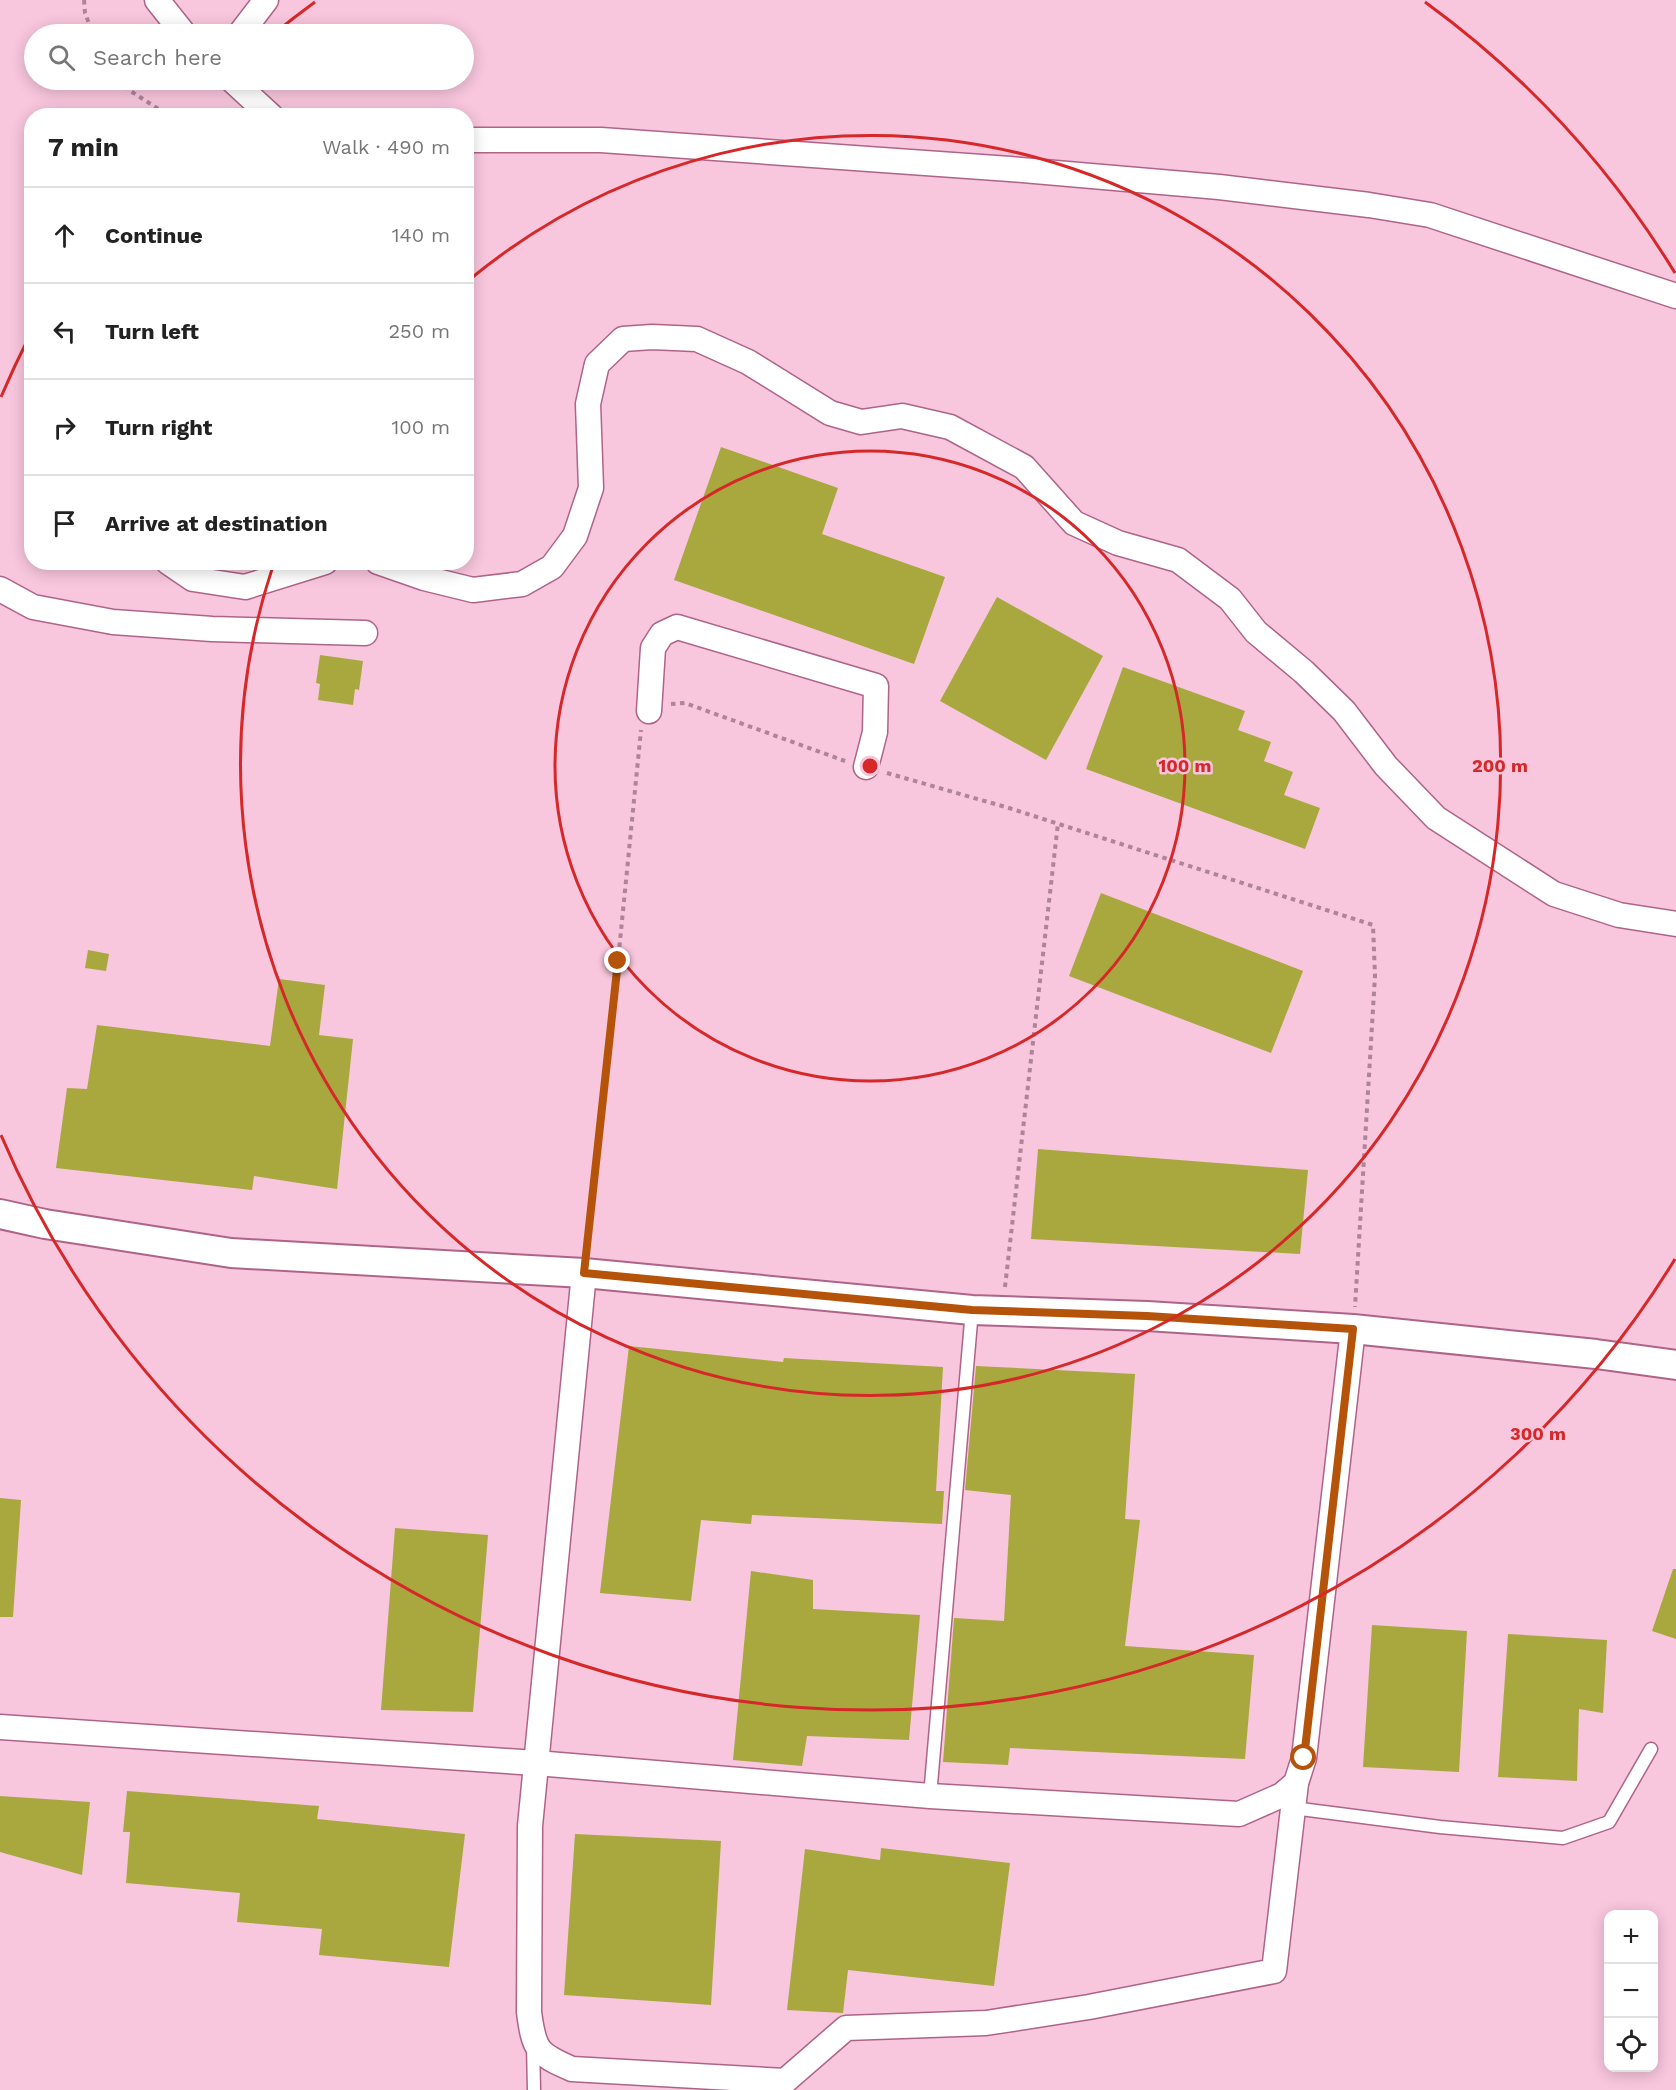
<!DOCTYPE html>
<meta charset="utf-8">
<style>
:root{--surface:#fff;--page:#f6f6f6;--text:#222;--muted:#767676;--line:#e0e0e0}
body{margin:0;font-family:"Work Sans",sans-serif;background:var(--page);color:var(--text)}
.controls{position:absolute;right:18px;bottom:18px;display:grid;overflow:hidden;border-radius:12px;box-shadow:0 3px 15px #0003}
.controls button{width:54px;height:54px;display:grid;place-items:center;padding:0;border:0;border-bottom:2px solid var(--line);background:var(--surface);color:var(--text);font:30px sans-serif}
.stop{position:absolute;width:18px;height:18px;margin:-14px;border:4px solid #b45309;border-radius:50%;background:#fff}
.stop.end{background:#b45309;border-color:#fff;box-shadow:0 2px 6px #0008}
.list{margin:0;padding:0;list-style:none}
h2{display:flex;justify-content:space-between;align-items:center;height:78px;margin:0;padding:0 24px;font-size:26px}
h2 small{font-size:20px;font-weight:400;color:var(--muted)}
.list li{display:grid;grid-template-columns:39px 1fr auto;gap:18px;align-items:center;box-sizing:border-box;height:96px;padding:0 24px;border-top:2px solid var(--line)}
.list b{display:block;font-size:22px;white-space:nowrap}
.list em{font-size:20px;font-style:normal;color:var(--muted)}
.icon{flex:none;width:33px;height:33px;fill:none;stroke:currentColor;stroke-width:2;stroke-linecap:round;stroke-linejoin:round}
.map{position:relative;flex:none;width:1676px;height:2090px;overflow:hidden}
.search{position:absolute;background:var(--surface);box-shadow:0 3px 15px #0003;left:24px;top:24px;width:450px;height:66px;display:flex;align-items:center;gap:15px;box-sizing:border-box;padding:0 21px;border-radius:33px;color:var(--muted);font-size:22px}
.panel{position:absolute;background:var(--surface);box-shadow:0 3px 15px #0003;left:24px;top:108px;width:450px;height:462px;border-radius:24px}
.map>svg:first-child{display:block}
</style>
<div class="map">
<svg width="1676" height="2090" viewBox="0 0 1676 2090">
<rect width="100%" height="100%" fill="#f8c6dd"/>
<!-- building -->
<g fill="#a8a83f">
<path d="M721,447L838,488L822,534L945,577L914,664L674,580Z"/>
<path d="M997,597L1103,656L1046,760L940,701Z"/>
<path d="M320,655L363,661L359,690L355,689L353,705L318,700L320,684L316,683Z"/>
<path d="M1123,667L1245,711L1238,730L1271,742L1264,761L1293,772L1284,795L1320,808L1305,849L1086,769Z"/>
<path d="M1101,893L1303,971L1271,1053L1069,976Z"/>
<path d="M88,950L109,954L106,971L85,968Z"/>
<path d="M279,979L325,985L319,1035L353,1039L337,1189L254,1176L252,1190L56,1168L67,1088L87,1089L97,1025L270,1046Z"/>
<path d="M1038,1149L1308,1170L1300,1254L1031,1239Z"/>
<path d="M629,1346L783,1362L784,1358L943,1367L936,1491H944L942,1524L752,1515L751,1524L701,1520L691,1601L600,1593Z"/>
<path d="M976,1366L1135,1374L1125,1519L1140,1520L1125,1646L1254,1655L1245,1759L1010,1748L1008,1765L943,1762L954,1618L1004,1621L1011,1495L965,1490Z"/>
<path d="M0,1498L21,1500L13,1617H0Z"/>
<path d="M395,1528L488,1535L473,1712L381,1710Z"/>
<path d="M1673,1569H1676V1639L1652,1631Z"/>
<path d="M751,1571L813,1580V1609L920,1615L909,1740L807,1736L802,1766L733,1760Z"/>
<path d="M1372,1625L1467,1631L1459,1772L1363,1767Z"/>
<path d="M1508,1634L1607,1640L1603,1713L1579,1709L1577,1781L1498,1777Z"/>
<path d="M127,1791L319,1806L317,1819L465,1834L449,1967L319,1955L322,1929L237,1922L240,1893L126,1883L130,1832H123Z"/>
<path d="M0,1796L90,1802L82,1875L0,1852Z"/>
<path d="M575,1834L721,1841L711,2005L564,1995Z"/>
<path d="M881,1848L1010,1863L994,1986L848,1970L843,2013L787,2010L805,1849L880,1860Z"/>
</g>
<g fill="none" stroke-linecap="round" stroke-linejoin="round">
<!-- service casing -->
<g stroke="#ae6489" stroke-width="15">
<g id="service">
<path d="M930,1796L972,1310"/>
<path d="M1293,1808L1440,1827L1563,1838L1609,1822L1651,1749"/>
<path d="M533,2044L534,2090"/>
</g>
</g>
<!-- minor casing -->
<g stroke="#ae6489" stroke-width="27">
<g id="minor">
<path d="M157,0L184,34"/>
<path d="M240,34L266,0"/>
<path d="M232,80L271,116"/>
<path d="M466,140H601L1010,169L1219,187L1369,205L1430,215L1676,296"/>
<path d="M168,562L193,579L245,587L325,562"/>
<path d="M378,562L424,578L473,590L522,584L552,567L575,536L591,488L588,404L597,364L623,339L652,337L697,339L748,362L830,413L861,422L902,416L950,427L1024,467L1074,523L1118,543L1178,560L1230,599L1256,632L1304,672L1344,711L1386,766L1436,818L1554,894L1619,915L1676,924"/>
<path d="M0,589L33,607L113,622L212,629L365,633"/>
<path d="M649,711L653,648L662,634L677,627L876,686L875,732L866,767"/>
<path d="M584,1273L530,1826L529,2012C534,2050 537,2054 572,2069L785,2081L846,2028L986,2023L1089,2007L1274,1971L1296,1783"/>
<path d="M0,1727L536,1763L930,1796L1239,1814L1282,1795L1296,1783L1304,1758L1353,1329"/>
</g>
</g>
<!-- tertiary casing -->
<g stroke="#ae6489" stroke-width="32">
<path id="tertiary" d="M0,1214L45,1224L231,1253L584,1273L972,1310L1147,1316L1353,1329L1596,1354L1676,1365"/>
</g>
<!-- path -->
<g stroke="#ae8498" stroke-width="4" stroke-dasharray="4.5 4.5" stroke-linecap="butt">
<path d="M84,0L85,13L93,34"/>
<path d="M118,80L129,90L160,110L192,116"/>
<path d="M671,704L685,703L845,761"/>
<path d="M887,773L1009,808L1373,925L1375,976L1355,1307"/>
<path d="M586,1251L618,961L641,730"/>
<path d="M1005,1287L1058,823"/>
</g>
<!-- service -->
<use href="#service" stroke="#fff" stroke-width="12"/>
<!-- minor -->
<use href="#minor" stroke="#fff" stroke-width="24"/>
<!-- tertiary -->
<use href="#tertiary" stroke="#fff" stroke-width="28"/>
</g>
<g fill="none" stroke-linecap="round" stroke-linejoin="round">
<!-- route -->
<path stroke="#b45309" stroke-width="8" d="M618,961L584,1273L972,1310L1147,1316L1353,1329L1304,1758"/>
</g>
<!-- distance rings -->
<g fill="none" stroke="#d62828" stroke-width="3">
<circle cx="870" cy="766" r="315"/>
<path d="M469 280A630 630 0 1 1 273 566"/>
<path d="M1675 1259A944 944 0 0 1 1 1135M1 397A944 944 0 0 1 29 337M276 32A944 944 0 0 1 315 2M1425 2A944 944 0 0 1 1675 273"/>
</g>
<circle cx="870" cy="766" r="9" fill="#d62828" stroke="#f8c6dd" stroke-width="3"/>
<g font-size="18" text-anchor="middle" font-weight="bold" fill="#d62828" stroke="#f8c6dd" stroke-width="5" stroke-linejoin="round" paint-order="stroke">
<text x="1185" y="772">100 m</text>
<text x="1500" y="772">200 m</text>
<text x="1538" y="1440">300 m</text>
</g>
</svg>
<div class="controls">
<button>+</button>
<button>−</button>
<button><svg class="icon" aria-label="locate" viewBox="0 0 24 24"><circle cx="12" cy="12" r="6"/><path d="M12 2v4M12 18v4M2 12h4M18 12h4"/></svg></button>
</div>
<div class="stop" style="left:1304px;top:1758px"></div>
<div class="stop end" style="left:618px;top:961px"></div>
<div class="search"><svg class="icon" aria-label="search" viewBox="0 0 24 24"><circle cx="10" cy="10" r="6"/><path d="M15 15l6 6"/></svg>Search here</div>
<section class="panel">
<h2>7 min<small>Walk · 490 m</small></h2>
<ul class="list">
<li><svg class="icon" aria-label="ahead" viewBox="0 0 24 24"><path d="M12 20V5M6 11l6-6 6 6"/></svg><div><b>Continue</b></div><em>140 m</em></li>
<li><svg class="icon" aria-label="left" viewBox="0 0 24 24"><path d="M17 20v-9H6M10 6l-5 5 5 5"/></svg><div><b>Turn left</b></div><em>250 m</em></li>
<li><svg class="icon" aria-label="right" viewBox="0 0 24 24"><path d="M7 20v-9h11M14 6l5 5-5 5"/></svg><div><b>Turn right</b></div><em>100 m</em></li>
<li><svg class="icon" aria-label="arrive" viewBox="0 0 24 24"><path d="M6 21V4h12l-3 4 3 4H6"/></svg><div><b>Arrive at destination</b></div></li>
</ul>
</section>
</div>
